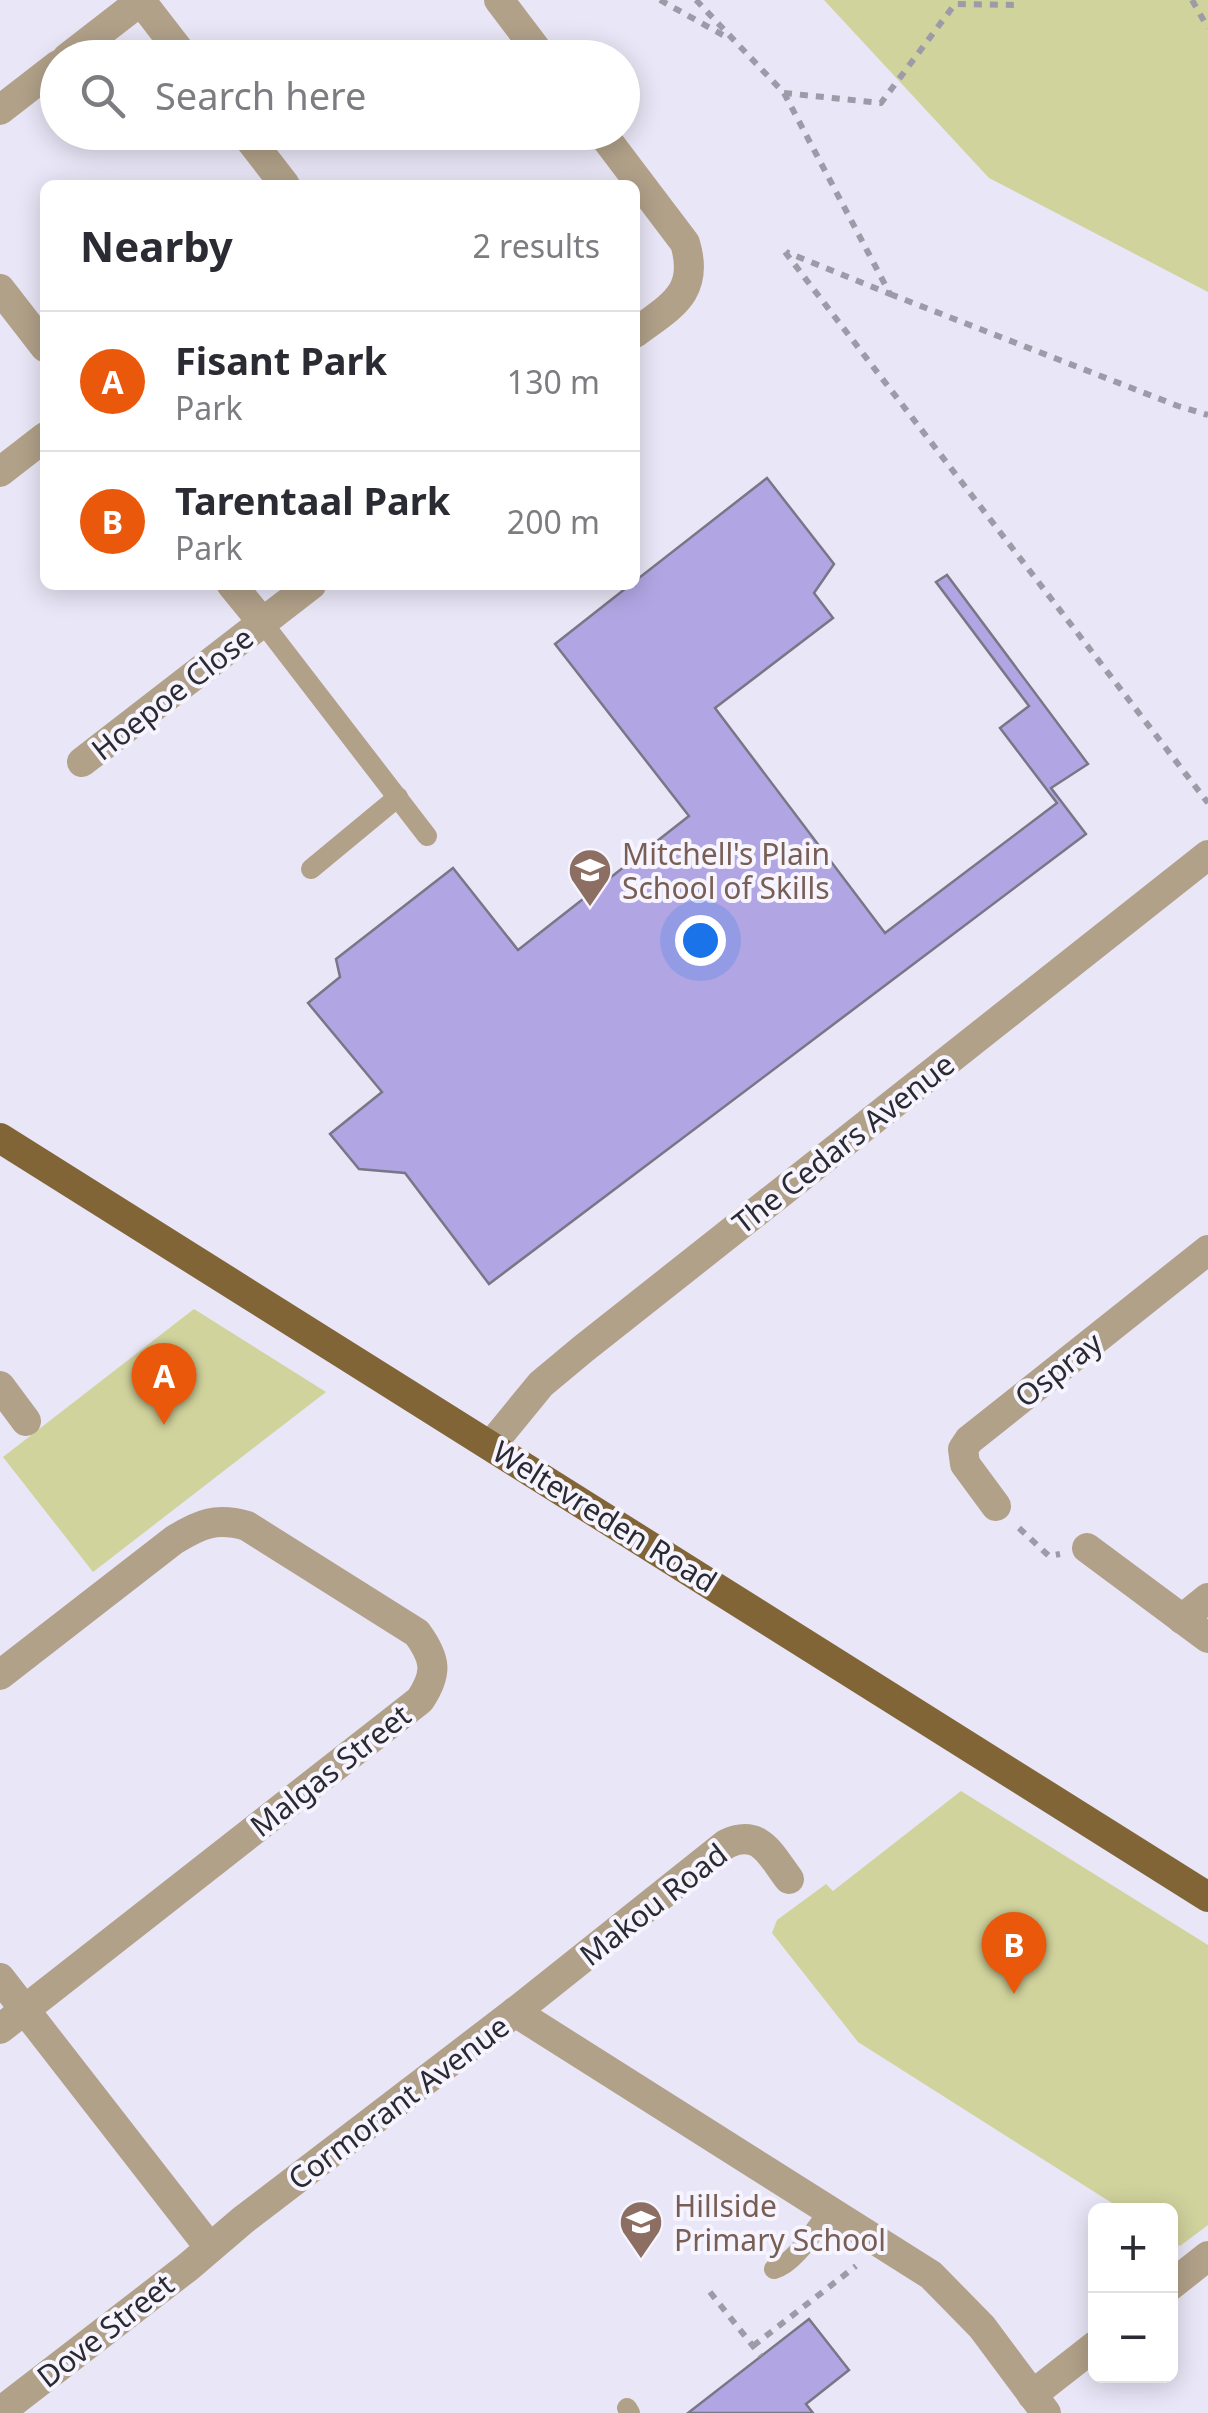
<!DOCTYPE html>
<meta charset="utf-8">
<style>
:root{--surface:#fff;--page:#f7f7f7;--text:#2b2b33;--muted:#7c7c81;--line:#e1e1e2;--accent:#ea580c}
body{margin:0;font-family:"Noto Sans",sans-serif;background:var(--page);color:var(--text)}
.controls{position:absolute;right:30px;bottom:30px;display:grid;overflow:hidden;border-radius:15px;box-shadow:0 5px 25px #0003}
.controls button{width:90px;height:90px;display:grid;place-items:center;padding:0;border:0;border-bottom:2px solid var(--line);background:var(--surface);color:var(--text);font:50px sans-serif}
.you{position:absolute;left:700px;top:940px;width:35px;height:35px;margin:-25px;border:8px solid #fff;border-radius:50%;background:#1a73e8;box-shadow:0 0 0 15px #1a73e833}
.badge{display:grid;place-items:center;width:65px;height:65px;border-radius:50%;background:var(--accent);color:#fff;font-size:32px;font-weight:700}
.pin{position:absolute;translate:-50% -82px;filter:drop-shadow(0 2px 5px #0008)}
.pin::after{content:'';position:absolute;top:52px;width:35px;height:30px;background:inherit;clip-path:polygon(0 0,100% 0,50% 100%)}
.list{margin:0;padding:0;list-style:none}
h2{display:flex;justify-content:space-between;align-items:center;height:130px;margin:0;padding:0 40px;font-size:42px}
h2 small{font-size:32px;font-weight:400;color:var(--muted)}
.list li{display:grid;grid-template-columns:65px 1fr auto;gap:30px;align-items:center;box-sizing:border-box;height:140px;padding:0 40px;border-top:2px solid var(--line)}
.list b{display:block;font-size:38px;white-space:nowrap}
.list p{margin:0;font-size:32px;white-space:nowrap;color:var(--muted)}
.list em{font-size:32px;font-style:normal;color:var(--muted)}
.icon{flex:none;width:55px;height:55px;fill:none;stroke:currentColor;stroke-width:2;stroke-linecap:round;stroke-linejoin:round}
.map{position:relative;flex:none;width:1208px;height:2413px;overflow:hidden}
.search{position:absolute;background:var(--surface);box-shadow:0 5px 25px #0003;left:40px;top:40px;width:600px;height:110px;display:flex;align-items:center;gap:25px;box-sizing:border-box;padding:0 35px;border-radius:55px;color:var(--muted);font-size:38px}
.panel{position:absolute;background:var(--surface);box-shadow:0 5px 25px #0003;left:40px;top:180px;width:600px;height:410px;border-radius:15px}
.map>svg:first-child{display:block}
</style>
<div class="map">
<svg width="1208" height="2413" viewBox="0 0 1208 2413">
<rect width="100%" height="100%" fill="#e9e6f7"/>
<!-- green -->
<g fill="#d0d39c">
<path d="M824,0H1208V292L989,178Z"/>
<path d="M194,1309L326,1392L93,1572L3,1457Z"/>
<path d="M961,1791L1208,1945V2225L1180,2246L1171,2240L1170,2210H1123L858,2042L772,1933L777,1920L826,1884L833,1891Z"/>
</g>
<!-- building -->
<g fill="#b1a6e3" stroke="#797686" stroke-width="2.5">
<path d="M767,478L834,564L814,593L833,618L715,708L885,933L1057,803L1000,728L1029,706L936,582L947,575L1088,764L1051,788L1086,834L489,1284L405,1173L359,1169L330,1134L382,1092L308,1003L340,977L336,959L453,868L518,950L689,816L555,644L630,585H635V581Z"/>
<path d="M809,2319L849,2370L806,2404L813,2413H688Z"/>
</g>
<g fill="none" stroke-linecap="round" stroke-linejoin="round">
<!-- path -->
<g stroke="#9d9ba8" stroke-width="6" stroke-dasharray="8 8" stroke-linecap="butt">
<path d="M660,0L730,39"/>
<path d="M696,0L784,93L890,294L786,252"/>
<path d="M1192,0L1208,28"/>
<path d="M784,93L881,103L955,4L1015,5L1016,0"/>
<path d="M785,252L1208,803"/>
<path d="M890,294L1178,406L1208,415"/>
<path d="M1019,1528L1049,1556L1060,1554"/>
<path d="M710,2292L761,2356"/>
<path d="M753,2346L856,2266"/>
</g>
<!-- lane -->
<g stroke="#b1a189" stroke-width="20">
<path d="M263,623L427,836"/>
<path d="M311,869L398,797"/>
<path d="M774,2269C796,2263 816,2227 830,2210"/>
<path d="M627,2408L630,2413"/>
</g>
<!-- street -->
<g stroke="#b1a189" stroke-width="30">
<path d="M499,0L543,58"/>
<path d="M141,1L185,58"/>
<path d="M67,58L142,0"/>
<path d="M0,110L58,65"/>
<path d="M244,132L285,185"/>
<path d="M601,132L685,243C700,293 671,306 635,333"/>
<path d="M0,289L45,347"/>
<path d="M0,472L45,437"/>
<path d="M232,585L263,623"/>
<path d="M82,762L311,585"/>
<path d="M0,1386L26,1421"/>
<path d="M491,1445L541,1384L583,1349L1208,855"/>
<path d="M996,1506L965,1464L963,1449L969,1440L1208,1250"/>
<path d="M1087,1548L1208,1638"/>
<path d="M1182,1619L1208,1598"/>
<path d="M0,1675L174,1540C200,1524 216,1517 247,1526L417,1633C436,1659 438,1673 420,1700L0,2029"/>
<path d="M0,1978L210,2248"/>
<path d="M515,2012L931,2275L982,2327L1046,2413"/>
<path d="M1170,2286L1208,2256"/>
<path d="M1032,2395L1096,2345"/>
<path d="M0,2412L188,2267L243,2220L515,2012L726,1844C760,1828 770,1854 789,1879"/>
</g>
<!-- primary -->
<path stroke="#816536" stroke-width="30" d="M0,1138L1208,1897"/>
</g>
<!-- icons -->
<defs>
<g id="school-pin" transform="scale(2.25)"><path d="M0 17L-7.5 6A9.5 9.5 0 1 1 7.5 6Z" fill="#8d6e63" stroke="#f6f4ff"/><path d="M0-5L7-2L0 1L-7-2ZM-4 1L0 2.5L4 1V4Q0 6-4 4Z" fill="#fff"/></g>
</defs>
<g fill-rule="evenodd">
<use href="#school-pin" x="590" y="870"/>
<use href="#school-pin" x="641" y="2222"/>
</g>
<g text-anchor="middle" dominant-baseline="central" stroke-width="8" stroke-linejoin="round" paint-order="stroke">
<!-- street labels -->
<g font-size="30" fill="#2b2a30" stroke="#f6f4ff">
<text transform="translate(172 693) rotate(-38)">Hoepoe Close</text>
<text transform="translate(843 1143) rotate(-38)">The Cedars Avenue</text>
<text transform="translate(1058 1369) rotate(-38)">Ospray</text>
<text transform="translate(605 1516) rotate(32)">Weltevreden Road</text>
<text transform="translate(330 1770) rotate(-38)">Malgas Street</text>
<text transform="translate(653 1904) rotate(-38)">Makou Road</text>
<text transform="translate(398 2102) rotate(-37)">Cormorant Avenue</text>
<text transform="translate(105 2330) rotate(-38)">Dove Street</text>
</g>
<!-- education labels -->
<g font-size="30" fill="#785e54" stroke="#f6f4ff" text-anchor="start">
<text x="622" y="853">Mitchell's Plain<tspan x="622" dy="34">School of Skills</tspan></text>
<text x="674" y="2205">Hillside<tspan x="674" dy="34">Primary School</tspan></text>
</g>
</g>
</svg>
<div class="controls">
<button>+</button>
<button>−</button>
</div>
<div class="you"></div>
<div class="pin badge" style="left:164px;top:1425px">A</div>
<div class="pin badge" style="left:1014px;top:1994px">B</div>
<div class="search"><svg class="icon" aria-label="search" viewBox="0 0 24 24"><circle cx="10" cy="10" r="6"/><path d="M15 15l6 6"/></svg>Search here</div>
<section class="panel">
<h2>Nearby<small>2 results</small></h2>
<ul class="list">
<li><span class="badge">A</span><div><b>Fisant Park</b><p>Park</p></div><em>130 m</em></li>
<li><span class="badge">B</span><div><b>Tarentaal Park</b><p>Park</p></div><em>200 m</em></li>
</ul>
</section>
</div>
